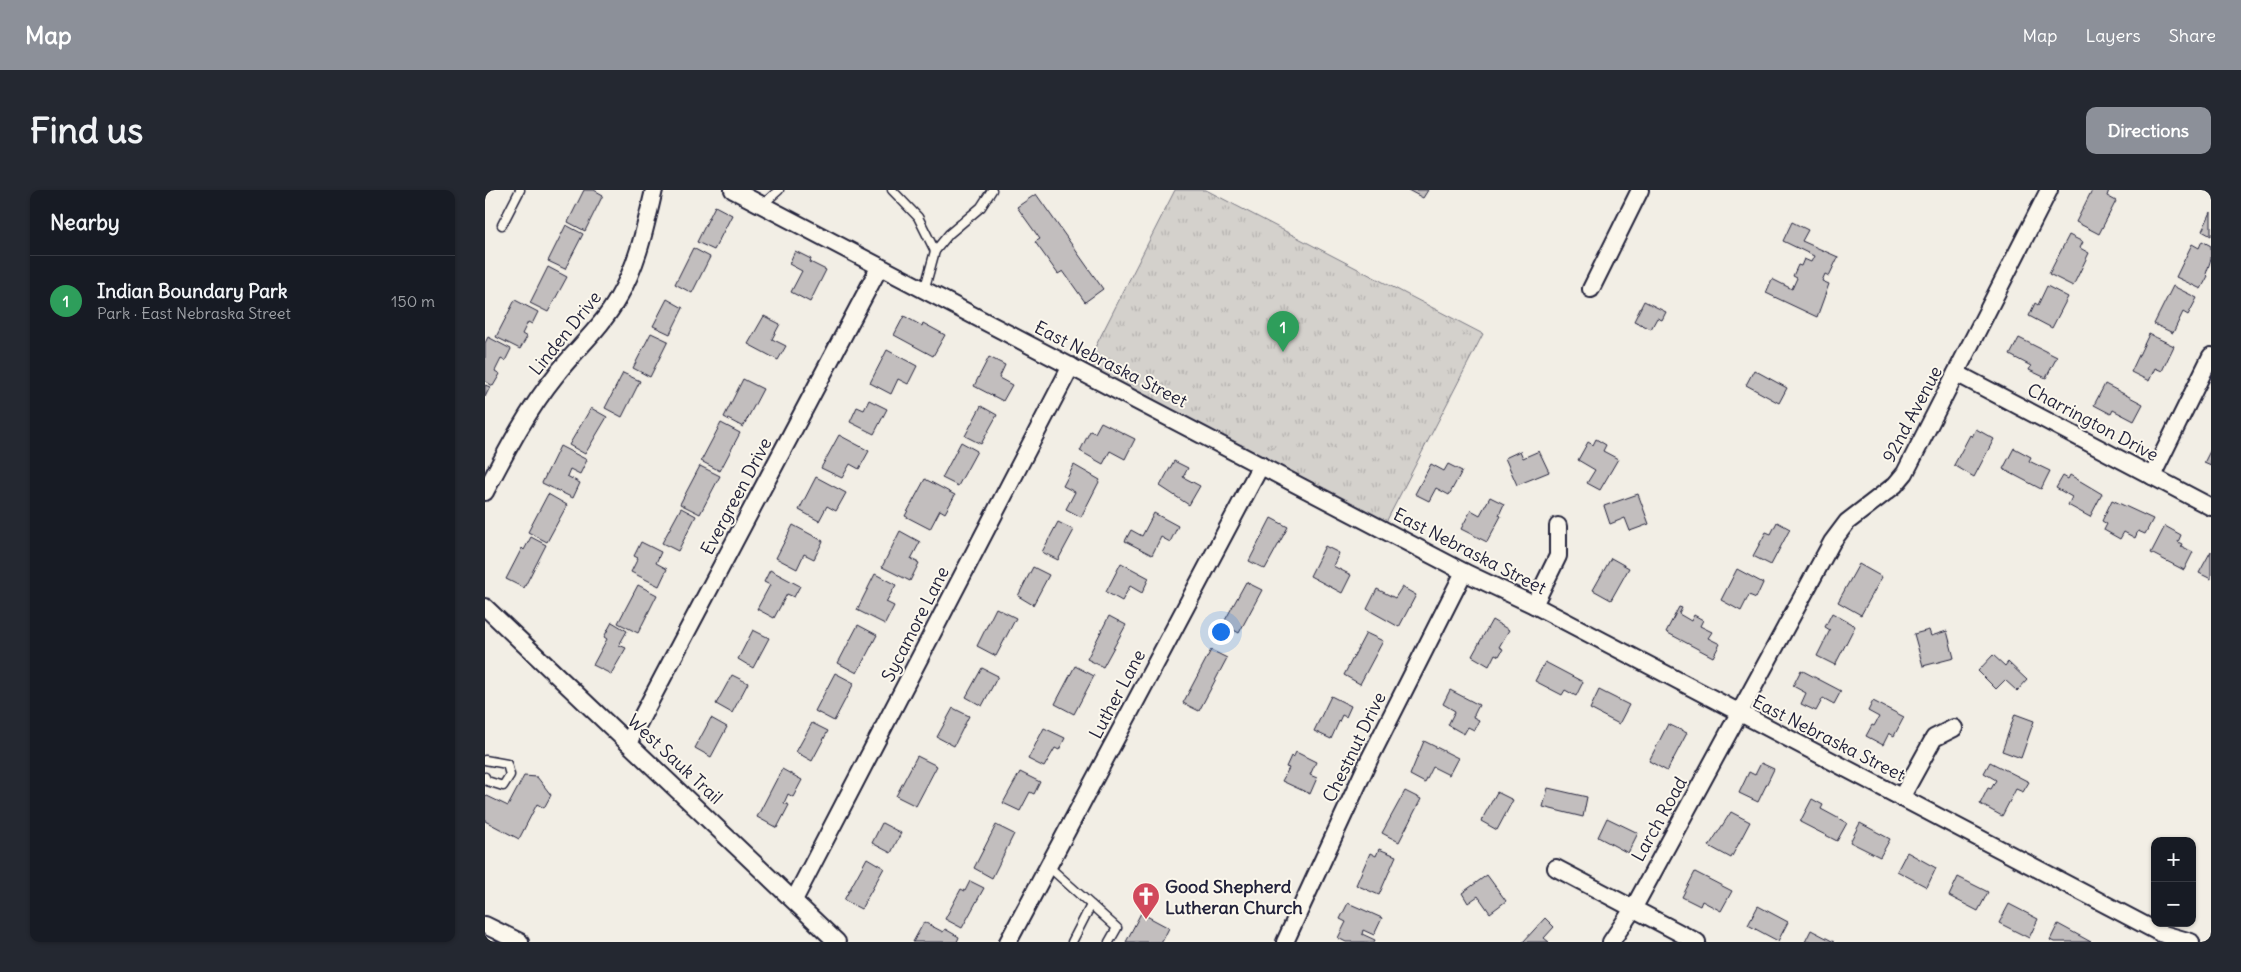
<!DOCTYPE html>
<meta charset="utf-8">
<style>
:root{--surface:#171b24;--page:#242831;--text:#f1f3f6;--muted:#9ea1a6;--line:#363941;--accent:#8c9099}
body{margin:0;font-family:Delius,sans-serif;background:var(--page);color:var(--text)}
.controls{position:absolute;right:15px;bottom:15px;display:grid;overflow:hidden;border-radius:10px;box-shadow:0 1px 4px #0004}
.controls button{width:45px;height:45px;display:grid;place-items:center;padding:0;border:0;border-bottom:1px solid var(--line);background:var(--surface);color:var(--text);font:25px sans-serif}
.you{position:absolute;left:735px;top:441px;width:18px;height:18px;margin:-12px;border:4px solid #fff;border-radius:50%;background:#1a73e8;box-shadow:0 0 0 8px #1a73e833}
.badge{display:grid;place-items:center;width:32px;height:32px;border-radius:50%;background:var(--accent);color:#fff;font-size:16px;font-weight:700}
.pin{position:absolute;translate:-50% -41px;filter:drop-shadow(0 1px 2px #0008)}
.pin::after{content:'';position:absolute;top:26px;width:18px;height:15px;background:inherit;clip-path:polygon(0 0,100% 0,50% 100%)}
.list{margin:0;padding:0;list-style:none}
h2{display:flex;justify-content:space-between;align-items:center;height:65px;margin:0;padding:0 20px;font-size:21px}
h2 small{font-size:16px;font-weight:400;color:var(--muted)}
.list li{display:grid;grid-template-columns:32px 1fr auto;gap:15px;align-items:center;box-sizing:border-box;height:90px;padding:0 20px;border-top:1px solid var(--line)}
.list b{display:block;font-size:19px;white-space:nowrap}
.list p{margin:0;font-size:16px;white-space:nowrap;color:var(--muted)}
.list em{font-size:16px;font-style:normal;color:var(--muted)}
.map{position:relative;flex:none;width:1726px;height:752px;overflow:hidden;border-radius:10px}
header{display:flex;align-items:center;gap:30px;box-sizing:border-box;height:70px;padding:0 25px;background:var(--accent);color:#fff}
header strong{font-size:24px}
nav{display:flex;gap:28px;margin-inline-start:auto;font-size:18px}
.intro{display:flex;align-items:center;justify-content:space-between;box-sizing:border-box;height:120px;padding:0 30px}
h1{margin:0;font-size:35px}
.button{padding:12px 22px;border-radius:10px;background:var(--accent);color:#fff;font-size:18px;font-weight:700}
main{display:flex;gap:30px;padding:0 30px}
aside{flex:1;background:var(--surface);border-radius:10px;box-shadow:0 1px 4px #0004}
.map>svg:first-child{display:block}
</style>
<header>
<strong>Map</strong>
<nav><a>Map</a><a>Layers</a><a>Share</a></nav>
</header>
<div class="intro"><h1>Find us</h1><a class="button">Directions</a></div>
<main>
<aside>
<h2>Nearby<small></small></h2>
<ul class="list">
<li><span class="badge" style="background:#2e9e5b">1</span><div><b>Indian Boundary Park</b><p>Park · East Nebraska Street</p></div><em>150 m</em></li>
</ul>
</aside>
<div class="map">
<svg width="1726" height="752" viewBox="0 0 1726 752">
<defs>
<pattern id="park-tufts" width="24" height="20" patternUnits="userSpaceOnUse" patternTransform="scale(1.25)"><rect width="24" height="20" fill="#d4d1cc"/><path d="M3 7l-1-3M5 7V3M7 7l1-3M15 17l-1-3M17 17v-4M19 17l1-3" fill="none" stroke="#b6b3b0"/></pattern>
</defs>
<rect width="100%" height="100%" fill="#f2eee5"/>
<filter id="ink" filterUnits="userSpaceOnUse"><feTurbulence type="fractalNoise" baseFrequency=".02" numOctaves="2"/><feDisplacementMap in="SourceGraphic" scale="10" xChannelSelector="R" yChannelSelector="G"/><feConvolveMatrix kernelMatrix="1 2 1 2 8 2 1 2 1" color-interpolation-filters="sRGB"/></filter>
<g filter="url(#ink)">
<!-- park -->
<path fill="url(#park-tufts)" stroke="#7b7a84" d="M690,0H721L998,144L899,336L599,179Z"/>
<!-- building -->
<g fill="#c2bebe" stroke="#22223b">
<path d="M99,0H109L118,5L100,41L83,32Z"/>
<path d="M923,0H943L938,8Z"/>
<path d="M1607,0H1624L1622,6L1631,11L1614,44L1591,32Z"/>
<path d="M551,4L618,99L600,112L578,81L573,84L550,52L555,49L532,17Z"/>
<path d="M230,16L247,25L229,60L212,52Z"/>
<path d="M1726,22V46L1717,41Z"/>
<path d="M1307,32L1323,40L1317,51L1353,67L1344,86L1340,84L1337,91L1344,94L1332,127L1281,103L1287,89L1307,99L1312,88L1308,86L1313,75L1316,76L1319,69L1326,72L1329,66L1298,51Z"/>
<path d="M81,35L98,44L80,79L63,71Z"/>
<path d="M1584,45L1598,52L1595,58L1604,63L1588,96L1564,84Z"/>
<path d="M1717,51L1726,56V69L1721,84L1723,86L1716,99L1691,87L1707,54L1714,58Z"/>
<path d="M208,58L225,67L207,103L190,94Z"/>
<path d="M310,61L326,69L325,72L341,80L325,112L306,102L317,81L304,74Z"/>
<path d="M63,77L82,87L63,122L45,113Z"/>
<path d="M1562,96L1583,107L1567,138L1544,126L1550,113L1553,115Z"/>
<path d="M1688,96L1712,108L1703,125L1698,122L1688,143L1669,134Z"/>
<path d="M182,109L198,118L185,144L168,136Z"/>
<path d="M30,110L53,122L47,134L43,132L37,144L42,147L35,159L11,147Z"/>
<path d="M1159,111L1181,122L1177,130L1172,128L1166,139L1149,131Z"/>
<path d="M279,126L295,134L287,149L301,156L293,170L263,154Z"/>
<path d="M419,126L437,136L438,133L460,145L448,166L409,145Z"/>
<path d="M166,143L183,151L165,187L148,178Z"/>
<path d="M1664,144L1689,156L1677,181L1670,178L1664,191L1646,182Z"/>
<path d="M3,147L26,159L20,171L16,169L10,181L15,184L8,196L0,191V153Z"/>
<path d="M1534,148L1572,167L1561,188L1544,180L1546,176L1525,165Z"/>
<path d="M402,160L432,176L423,194L413,189L406,204L385,193Z"/>
<path d="M504,167L520,175L514,188L527,195L518,211L489,196Z"/>
<path d="M1269,180L1302,198L1294,213L1261,195Z"/>
<path d="M138,183L155,191L137,227L120,218Z"/>
<path d="M258,189L278,199L258,237L239,227Z"/>
<path d="M1620,194L1658,214L1649,231L1628,220L1626,224L1609,215Z"/>
<path d="M0,195L5,197L0,207Z"/>
<path d="M384,210L402,219L389,244L365,232L372,217L379,220Z"/>
<path d="M496,216L512,225L496,254L480,246Z"/>
<path d="M106,218L122,227L100,264L84,255Z"/>
<path d="M616,232L650,249L640,269L625,261L618,274L595,261L605,241L610,243Z"/>
<path d="M236,233L255,243L235,281L216,271Z"/>
<path d="M1491,239L1509,249L1489,287L1469,275L1485,245L1487,247Z"/>
<path d="M354,245L384,261L374,279L365,274L357,288L336,278Z"/>
<path d="M1111,249L1121,255L1118,261L1133,269L1115,300L1102,293L1110,280L1093,270L1103,252L1108,255Z"/>
<path d="M476,252L492,261L473,296L457,288Z"/>
<path d="M75,256L102,270L95,284L85,279L82,286L95,293L88,308L57,293Z"/>
<path d="M1529,258L1546,267L1544,271L1565,281L1556,299L1518,279Z"/>
<path d="M1726,259V276L1719,273Z"/>
<path d="M1035,261L1038,268L1054,261L1064,282L1032,295L1020,268Z"/>
<path d="M689,271L703,278L698,287L715,296L704,315L675,296Z"/>
<path d="M946,274L959,281L963,274L977,281L964,305L951,298L944,311L930,304Z"/>
<path d="M589,275L615,290L596,327L581,319L590,302L578,296Z"/>
<path d="M215,276L235,286L215,324L195,314Z"/>
<path d="M1585,285L1617,304L1605,327L1583,315L1587,307L1571,298L1578,286L1583,289Z"/>
<path d="M331,287L361,303L351,321L342,316L334,331L314,320Z"/>
<path d="M440,289L470,305L460,323L455,320L445,339L420,326Z"/>
<path d="M63,304L82,315L62,352L43,342Z"/>
<path d="M1153,304L1164,334L1145,341L1140,328L1125,334L1119,316Z"/>
<path d="M1005,307L1019,314L1014,325L1016,326L1002,352L976,339L986,320L995,325Z"/>
<path d="M1627,310L1668,329L1660,344L1653,341L1650,348L1639,342L1635,349L1619,340L1622,334L1617,331Z"/>
<path d="M196,318L211,326L193,361L177,353Z"/>
<path d="M669,323L693,336L685,352L676,347L667,365L640,351L646,340L657,346Z"/>
<path d="M786,328L803,337L780,379L764,371Z"/>
<path d="M573,332L589,340L573,370L557,362Z"/>
<path d="M1292,332L1305,339L1286,375L1268,366L1281,342L1286,344Z"/>
<path d="M308,335L338,351L329,369L319,364L312,379L291,368Z"/>
<path d="M1680,336L1696,345L1693,352L1697,354L1696,356L1708,362L1699,380L1666,363Z"/>
<path d="M415,341L435,352L426,369L434,373L425,391L397,377Z"/>
<path d="M46,347L61,355L39,398L21,389L37,358L39,360Z"/>
<path d="M156,352L176,362L171,373L182,379L174,396L146,382L153,368L149,366Z"/>
<path d="M840,356L854,363L848,376L866,385L857,403L825,386Z"/>
<path d="M1726,361V389L1714,383Z"/>
<path d="M1126,368L1144,378L1126,410L1108,400Z"/>
<path d="M636,373L664,388L657,403L645,396L637,411L621,402Z"/>
<path d="M1374,374L1397,387L1376,425L1353,412Z"/>
<path d="M548,377L564,385L548,415L533,406Z"/>
<path d="M1252,379L1278,393L1271,408L1264,405L1256,421L1236,410Z"/>
<path d="M285,380L315,396L309,407L302,404L289,428L272,419L285,395L279,392Z"/>
<path d="M390,384L411,395L401,412L409,416L400,434L372,420Z"/>
<path d="M761,392L777,400L754,443L738,434Z"/>
<path d="M153,395L172,405L153,443L133,433Z"/>
<path d="M917,397L931,405L914,437L882,419L892,399L910,408Z"/>
<path d="M1194,417L1197,418L1194,424L1206,431L1209,425L1218,430L1215,436L1227,442L1223,448L1235,454L1228,467L1181,442Z"/>
<path d="M511,418L531,428L511,466L492,456Z"/>
<path d="M1347,423L1370,436L1350,475L1332,466L1345,440L1340,437Z"/>
<path d="M624,426L641,435L618,477L602,469Z"/>
<path d="M1007,430L1024,440L1014,457L1018,459L1014,466L1010,464L1004,476L987,466Z"/>
<path d="M127,432L142,441L134,455L141,458L126,484L108,475L122,449L119,447Z"/>
<path d="M373,435L392,445L372,483L353,473Z"/>
<path d="M268,440L284,448L268,478L253,469Z"/>
<path d="M1444,440L1446,446L1462,441L1469,468L1438,476L1429,444Z"/>
<path d="M881,443L898,451L875,494L859,485Z"/>
<path d="M726,460L742,468L714,521L698,513Z"/>
<path d="M1508,465L1520,476L1523,472L1542,490L1532,501L1520,490L1511,499L1493,481Z"/>
<path d="M1060,472L1098,492L1091,506L1080,500L1077,505L1050,491Z"/>
<path d="M590,476L609,486L589,524L570,514Z"/>
<path d="M497,478L513,486L497,516L481,507Z"/>
<path d="M1316,480L1356,501L1349,514L1338,508L1331,521L1316,514L1321,503L1308,496Z"/>
<path d="M350,483L369,493L349,531L330,521Z"/>
<path d="M247,485L263,493L247,523L231,514Z"/>
<path d="M965,500L994,515L988,527L994,530L989,540L983,537L979,544L963,535L970,521L958,514Z"/>
<path d="M1114,500L1144,515L1134,534L1105,519Z"/>
<path d="M846,506L866,516L861,527L857,525L846,549L829,541Z"/>
<path d="M1388,511L1419,527L1409,546L1404,543L1398,555L1381,546L1387,535L1389,536L1394,527L1383,521Z"/>
<path d="M468,518L484,526L469,556L452,547Z"/>
<path d="M1530,524L1549,531L1536,568L1517,561Z"/>
<path d="M226,528L242,537L226,567L210,558Z"/>
<path d="M327,533L343,541L327,571L311,562Z"/>
<path d="M1183,534L1202,543L1182,581L1164,571Z"/>
<path d="M559,538L580,548L574,560L570,558L559,577L543,569Z"/>
<path d="M939,551L973,568L964,585L948,577L940,593L925,585Z"/>
<path d="M811,562L831,572L825,585L832,588L825,604L797,591L804,578L801,577L806,566L808,568Z"/>
<path d="M432,566L452,576L431,616L411,606Z"/>
<path d="M1505,572L1544,592L1538,602L1531,599L1517,626L1495,614L1503,598L1506,599L1511,590L1499,583Z"/>
<path d="M1276,573L1289,579L1273,612L1254,603L1264,582L1270,585Z"/>
<path d="M297,579L317,590L308,607L303,604L299,613L304,615L292,638L272,627Z"/>
<path d="M535,582L555,592L549,604L545,602L535,621L518,613Z"/>
<path d="M39,586L52,587L66,605L59,618L52,614L34,649L0,631V605L23,616Z"/>
<path d="M1063,598L1102,607L1098,627L1058,617Z"/>
<path d="M920,601L936,609L914,652L897,643Z"/>
<path d="M1012,602L1028,610L1012,640L996,631Z"/>
<path d="M1327,609L1338,615L1336,619L1362,633L1352,651L1315,632Z"/>
<path d="M1246,622L1265,632L1246,668L1224,656Z"/>
<path d="M1122,628L1153,643L1143,663L1113,647Z"/>
<path d="M397,633L416,643L406,663L387,653Z"/>
<path d="M1375,633L1405,649L1395,667L1365,652Z"/>
<path d="M511,635L529,644L507,688L489,678Z"/>
<path d="M894,659L911,666L894,705L871,695L885,663L891,666Z"/>
<path d="M1422,662L1451,678L1442,697L1412,681Z"/>
<path d="M382,668L399,678L376,719L359,710Z"/>
<path d="M1210,682L1247,701L1236,721L1217,711L1215,716L1197,707Z"/>
<path d="M1002,685L1021,711L1005,723L993,706L983,713L977,703Z"/>
<path d="M1473,687L1503,702L1493,721L1464,706Z"/>
<path d="M485,691L499,698L477,738L460,729L476,699L480,701Z"/>
<path d="M863,713L897,728L889,745L878,740L877,744L890,750L889,752H861L853,748L861,732L855,729Z"/>
<path d="M1524,714L1553,729L1544,748L1514,733Z"/>
<path d="M1273,716L1303,732L1293,751L1263,735Z"/>
<path d="M656,723L684,738L677,752H641Z"/>
<path d="M1060,728L1069,737L1059,748L1064,752H1038Z"/>
<path d="M439,732L458,742L460,739L474,747L472,752H428Z"/>
<path d="M1573,734L1606,752H1569L1565,750Z"/>
<path d="M1326,740L1349,752H1320Z"/>
</g>
<g fill="none" stroke-linecap="round" stroke-linejoin="round">
<!-- lane casing -->
<g stroke="#22223b" stroke-width="11">
<g id="lane">
<path d="M407,0L433,27L450,61"/>
<path d="M277,15L294,0"/>
<path d="M17,35L35,0"/>
<path d="M439,101L450,61L464,44L496,17L507,0"/>
<path d="M0,570L22,574L25,585L18,596L2,591L0,587"/>
<path d="M563,676L632,738L624,752"/>
<path d="M587,752L606,715"/>
</g>
</g>
<!-- street casing -->
<g stroke="#22223b" stroke-width="20">
<g id="street">
<path d="M248,0L979,382L1049,415L1675,743L1706,752"/>
<path d="M1106,99L1155,0"/>
<path d="M1471,183L1726,317"/>
<path d="M1667,286L1726,166"/>
<path d="M0,302C21,262 42,221 71,185C91,159 117,137 133,108C153,74 160,38 169,0"/>
<path d="M1049,415L1073,366V336"/>
<path d="M0,417L352,752"/>
<path d="M143,553L394,78"/>
<path d="M1416,608L1449,548L1469,538"/>
<path d="M1071,678L1212,752"/>
<path d="M309,710L586,176"/>
<path d="M0,735L35,752"/>
<path d="M523,752L776,275"/>
<path d="M800,752L884,570L979,382"/>
<path d="M1126,752L1148,719L1347,352L1362,332L1410,295L1420,283L1564,0"/>
</g>
</g>
<!-- lane -->
<use href="#lane" stroke="#fbf7ec" stroke-width="8"/>
<!-- street -->
<use href="#street" stroke="#fbf7ec" stroke-width="16"/>
</g>
</g>
<!-- icons -->
<defs>
<g id="church-pin" transform="scale(1.4375)"><path d="M0 17L-7.5 6A9.5 9.5 0 1 1 7.5 6Z" fill="#d1495b" stroke="#fbf7ec"/><path d="M-1.2-6h2.4v3.5h3.3v2.4h-3.3V6h-2.4V-.1h-3.3v-2.4h3.3Z" fill="#fff"/></g>
</defs>
<g fill-rule="evenodd">
<use href="#church-pin" x="661" y="706"/>
</g>
<g text-anchor="middle" dominant-baseline="central" stroke-width="4" stroke-linejoin="round" paint-order="stroke">
<!-- street labels -->
<g font-size="18" fill="#22223b" stroke="#fbf7ec">
<text transform="translate(80 143) rotate(-51)">Linden Drive</text>
<text transform="translate(626 174) rotate(27)">East Nebraska Street</text>
<text transform="translate(1427 224) rotate(-62)">92nd Avenue</text>
<text transform="translate(1608 232) rotate(28)">Charrington Drive</text>
<text transform="translate(251 306) rotate(-62)">Evergreen Drive</text>
<text transform="translate(985 361) rotate(27)">East Nebraska Street</text>
<text transform="translate(430 434) rotate(-63)">Sycamore Lane</text>
<text transform="translate(632 504) rotate(-62)">Luther Lane</text>
<text transform="translate(1344 548) rotate(27)">East Nebraska Street</text>
<text transform="translate(869 557) rotate(-64)">Chestnut Drive</text>
<text transform="translate(190 569) rotate(43)">West Sauk Trail</text>
<text transform="translate(1174 629) rotate(-61)">Larch Road</text>
</g>
<!-- poi labels -->
<g font-size="18" font-weight="bold" fill="#22223b" stroke="#fbf7ec" text-anchor="start">
<text x="680" y="696">Good Shepherd<tspan x="680" dy="21">Lutheran Church</tspan></text>
</g>
</g>
</svg>
<div class="controls">
<button>+</button>
<button>−</button>
</div>
<div class="you"></div>
<div class="pin badge" style="left:798px;top:162px;background:#2e9e5b">1</div>
</div>
</main>
